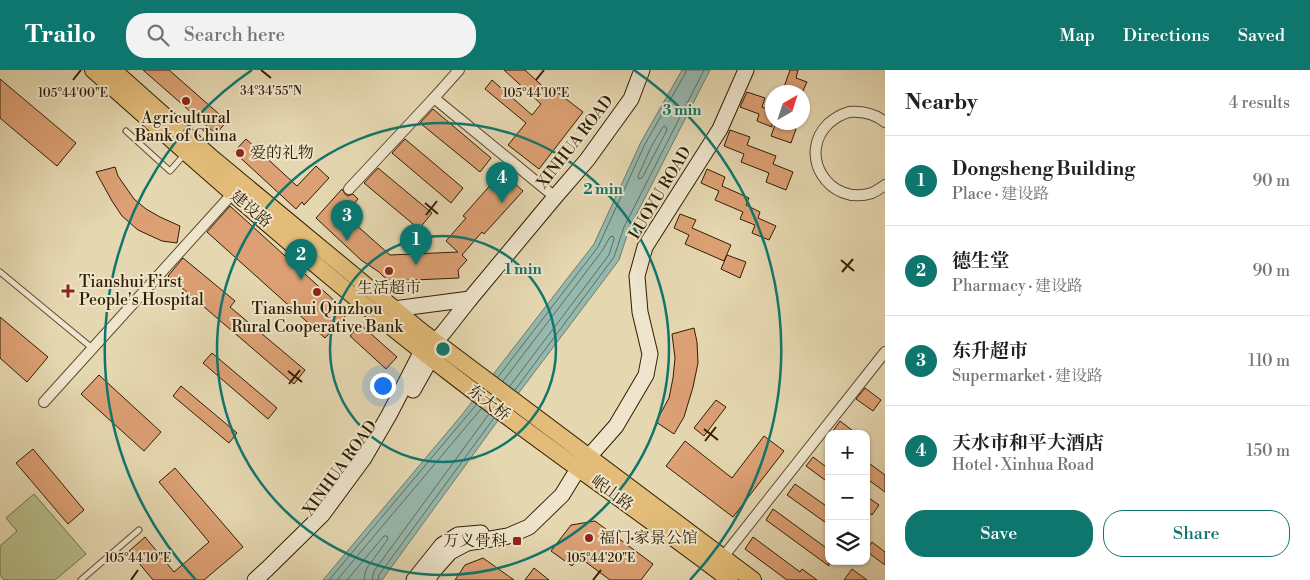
<!DOCTYPE html>
<meta charset="utf-8">
<style>
:root{--surface:#fff;--page:#f2f2f2;--text:#202124;--muted:#757577;--line:#e0e0e0;--accent:#0f766e}
body{margin:0;font-family:"Libre Bodoni","Noto Serif SC",serif;background:var(--page);color:var(--text)}
.controls{position:absolute;right:15px;bottom:15px;display:grid;overflow:hidden;border-radius:10px;box-shadow:0 1px 4px #0004}
.controls button{width:45px;height:45px;display:grid;place-items:center;padding:0;border:0;border-bottom:1px solid var(--line);background:var(--surface);color:var(--text);font:25px sans-serif}
.compass{position:absolute;left:765px;top:15px;width:45px;height:45px;border-radius:50%;background:var(--surface);box-shadow:0 1px 4px #0004;rotate:39deg}
.you{position:absolute;left:382px;top:315px;width:18px;height:18px;margin:-12px;border:4px solid #fff;border-radius:50%;background:#1a73e8;box-shadow:0 0 0 8px #1a73e833}
.badge{display:grid;place-items:center;width:32px;height:32px;border-radius:50%;background:var(--accent);color:#fff;font-size:16px;font-weight:700}
.pin{position:absolute;translate:-50% -41px;filter:drop-shadow(0 1px 2px #0008)}
.pin::after{content:'';position:absolute;top:26px;width:18px;height:15px;background:inherit;clip-path:polygon(0 0,100% 0,50% 100%)}
.list{margin:0;padding:0;list-style:none}
h2{display:flex;justify-content:space-between;align-items:center;height:65px;margin:0;padding:0 20px;font-size:21px}
h2 small{font-size:16px;font-weight:400;color:var(--muted)}
.list li{display:grid;grid-template-columns:32px 1fr auto;gap:15px;align-items:center;box-sizing:border-box;height:90px;padding:0 20px;border-top:1px solid var(--line)}
.list b{display:block;font-size:19px;white-space:nowrap}
.list p{margin:0;font-size:16px;white-space:nowrap;color:var(--muted)}
.list em{font-size:16px;font-style:normal;color:var(--muted)}
.actions{display:flex;gap:10px;padding:15px 20px}
.actions a{flex:1;padding:11px 0;border:1px solid var(--accent);border-radius:20px;text-align:center;font-size:18px;color:var(--accent)}
.actions .main{background:var(--accent);color:#fff}
.icon{flex:none;width:28px;height:28px;fill:none;stroke:currentColor;stroke-width:2;stroke-linecap:round;stroke-linejoin:round}
.map{position:relative;flex:none;width:885px;height:510px;overflow:hidden}
header{display:flex;align-items:center;gap:30px;box-sizing:border-box;height:70px;padding:0 25px;background:var(--accent);color:#fff}
header strong{font-size:24px}
nav{display:flex;gap:28px;margin-inline-start:auto;font-size:18px}
.search{width:350px;height:45px;background:var(--page);display:flex;align-items:center;gap:12px;box-sizing:border-box;padding:0 18px;border-radius:20px;color:var(--muted);font-size:19px}
main{display:flex}
aside{flex:1;background:var(--surface)}
.map>svg:first-child{display:block}
</style>
<header>
<strong>Trailo</strong>
<div class="search"><svg class="icon" aria-label="search" viewBox="0 0 24 24"><circle cx="10" cy="10" r="6"/><path d="M15 15l6 6"/></svg>Search here</div>
<nav><a>Map</a><a>Directions</a><a>Saved</a></nav>
</header>
<main>
<div class="map">
<svg width="885" height="510" viewBox="0 0 885 510">
<rect width="100%" height="100%" fill="#e5d7b0"/>
<filter id="stains"><feTurbulence type="fractalNoise" baseFrequency=".004" numOctaves="4"/><feColorMatrix values="0 0 0 0 .2 0 0 0 0 .09 0 0 0 0 .02 0 0 0 .5 -.17"/></filter>
<radialGradient id="worn" r=".72"><stop offset=".6" stop-color="#630" stop-opacity="0"/><stop offset="1" stop-color="#630" stop-opacity=".3"/></radialGradient>
<!-- green -->
<path fill="#b7be8a" stroke="#746e46" d="M34,424L86,484L55,510H4L0,505V476L17,461L6,448Z"/>
<!-- water -->
<path fill="#96b9af" stroke="#6d7b6a" d="M682,0H710L629,159L619,190L499,349L382,510H323L461,346L594,174L641,72Z"/>
<g fill="none" stroke-linecap="round" stroke-linejoin="round">
<!-- shore -->
<g stroke="#636b58" stroke-width="1">
<path d="M664,56L666,57L667,60L642,108L639,109L638,106L651,77Z"/>
<path d="M498,307L598,177L645,74L685,4L686,0"/>
<path d="M503,311L602,181L610,167L613,166L614,169L609,185L510,316"/>
<path d="M515,320L614,187L624,157L704,0"/>
<path d="M329,510L476,335"/>
<path d="M337,510L481,339"/>
<path d="M347,510L384,466H387L388,469L367,498L365,503L364,510"/>
<path d="M372,510L374,501L489,344"/>
<path d="M378,510L379,505L494,348"/>
</g>
</g>
<!-- building -->
<g fill="#dca074" stroke="#301d02">
<path d="M143,0H169L227,51L216,64Z"/>
<path d="M504,0H525L550,23L553,19L583,42L539,99L508,75L526,53L485,19L492,10L532,45L541,34Z"/>
<path d="M790,0H798L796,8L807,12L802,23L784,17Z"/>
<path d="M0,9L76,73L57,96L0,48Z"/>
<path d="M747,22L765,28L762,37L772,41V57L757,51L759,44L740,37Z"/>
<path d="M433,39L491,88L480,102L420,53Z"/>
<path d="M776,52L796,59L791,73L771,66Z"/>
<path d="M730,60L750,67L747,75L776,86L773,94L793,102L786,120L766,112L769,103L741,92L744,84L724,76Z"/>
<path d="M246,69L297,116L316,96L329,108L304,135L302,132L296,139L234,82Z"/>
<path d="M405,69L463,118L451,133L392,83Z"/>
<path d="M115,97L118,106L134,129L146,139L160,147L180,156L177,173L162,171L138,160L122,146L112,131L96,102Z"/>
<path d="M378,98L432,143L419,159L364,113Z"/>
<path d="M707,99L725,107L722,116L749,128L746,135L760,142L758,148L776,156L769,170L752,163L755,155L740,149L743,142L715,130L719,121L701,113Z"/>
<path d="M502,102L523,121L484,164L482,162L462,185L467,190L458,200L459,208L391,211L384,207L379,202L361,190L316,148L342,119L345,124L348,126L353,124L358,129L345,145L390,185L458,182L446,171L466,148L463,146Z"/>
<path d="M230,136L348,243L325,268L207,162Z"/>
<path d="M680,144L696,150L692,158L731,175L724,191L685,174L689,165L674,158Z"/>
<path d="M727,185L746,192L740,208L721,199Z"/>
<path d="M183,188L235,231L230,237L305,300L294,314L168,206Z"/>
<path d="M0,247L48,287L27,312L0,288Z"/>
<path d="M360,254L397,287L386,299L350,266Z"/>
<path d="M694,258L697,272L698,293L693,317L684,347L674,364L656,352L669,328L673,308L675,288L672,264Z"/>
<path d="M212,283L277,338L268,349L203,293Z"/>
<path d="M99,305L161,362L144,381L81,324Z"/>
<path d="M181,316L237,363L229,373L173,326Z"/>
<path d="M865,318L881,330L873,341L856,329Z"/>
<path d="M716,330L726,337L704,366L694,358Z"/>
<path d="M840,351L857,364H831Z"/>
<path d="M764,366L784,381L733,447L666,396L685,371L732,408Z"/>
<path d="M33,379L84,440L68,454L16,393Z"/>
<path d="M813,387L829,399V413L806,396Z"/>
<path d="M866,391L885,405V422L866,408Z"/>
<path d="M175,398L243,477L204,510H153L129,481L145,467L174,502L209,472L159,412Z"/>
<path d="M795,414L829,438V455L787,425Z"/>
<path d="M866,426L879,435L872,445L866,440Z"/>
<path d="M773,439L829,480V496L766,450Z"/>
<path d="M595,451L653,494L641,510H610L579,487L572,496L551,481L571,455Z"/>
<path d="M753,467L800,502L802,499L817,510H787L745,479Z"/>
<path d="M872,472L885,482V495L866,481Z"/>
<path d="M483,488L514,510H455L465,495Z"/>
<path d="M534,498L549,510H525Z"/>
<path d="M852,499L867,510H844Z"/>
</g>
<g fill="none" stroke-linecap="round" stroke-linejoin="round">
<!-- lane casing -->
<g stroke="#5d4c2e" stroke-width="7">
<g id="lane">
<path d="M126,61L170,101L184,85"/>
<path d="M0,202L92,278"/>
<path d="M81,510L139,460"/>
</g>
</g>
<!-- street casing -->
<g stroke="#5d4c2e" stroke-width="12">
<g id="street">
<path d="M459,0L434,28L555,127"/>
<path d="M885,52C875,44 863,41 849,42C842,44 835,48 829,53C796,84 829,137 872,123C876,121 881,118 885,115"/>
<path d="M349,119L434,28"/>
<path d="M44,332L233,123"/>
<path d="M723,487L885,282"/>
</g>
</g>
<!-- secondary casing -->
<g stroke="#301d02" stroke-width="17">
<g id="secondary">
<path d="M394,239L470,229"/>
<path d="M413,320L431,288L434,276"/>
<path d="M255,510L267,499L322,445L364,388L389,345L422,281L435,272L444,262L470,229L555,127L587,90L631,29L642,0"/>
<path d="M414,510L442,475L458,465L481,463"/>
<path d="M427,510L434,500L450,482L467,473L508,466L529,457L562,425L578,399L616,356L646,305L650,284L640,242L637,206L645,177L720,59L746,0"/>
</g>
</g>
<!-- primary casing -->
<g stroke="#301d02" stroke-width="18">
<g id="primary">
<path d="M93,0C212,106 332,213 459,310C548,379 641,442 730,510"/>
<path d="M113,0L212,88L421,261L753,510"/>
</g>
</g>
<!-- lane -->
<use href="#lane" stroke="#eee5cc" stroke-width="5"/>
<!-- street -->
<use href="#street" stroke="#eee5cc" stroke-width="10"/>
<!-- secondary -->
<use href="#secondary" stroke="#eee5cc" stroke-width="15"/>
<!-- primary -->
<use href="#primary" stroke="#e2bc78" stroke-width="16"/>
</g>
<!-- ticks -->
<path fill="none" stroke="#301d02" stroke-width="2" d="M261,0L271,8M73,10L81,0M536,10L544,0M425,133L438,144M426,145L437,131M841,190L854,201M842,202L853,189M288,301L302,312M289,314L300,300M704,359L718,370M705,371L716,357M131,510L138,500M593,510L601,500"/>
<!-- distance rings -->
<g fill="none" stroke="#0f766e" stroke-width="2.5">
<circle cx="443" cy="279" r="113"/>
<circle cx="443" cy="279" r="226"/>
<path d="M196 510A338 338 0 0 1 252 0M634 0A338 338 0 0 1 690 510"/>
</g>
<!-- markers -->
<g fill="#8f2418" stroke="#eee5cc" stroke-width="2">
<circle cx="186" cy="31" r="5"/>
<circle cx="240" cy="83" r="5"/>
<circle cx="389" cy="201" r="5"/>
<path d="M65.5 213.5h5v5h5v5h-5v5h-5v-5h-5v-5h5z"/>
<circle cx="317" cy="222" r="5"/>
<circle cx="589" cy="468" r="5"/>
<rect x="512" y="466" width="10" height="10" rx="2.5"/>
</g>
<g text-anchor="middle" dominant-baseline="central" stroke-width="4" stroke-linejoin="round" paint-order="stroke">
<!-- poi labels -->
<g font-size="16" fill="#301d02" stroke="#eee5cc">
<text x="186" y="48">Agricultural<tspan x="186" dy="18">Bank of China</tspan></text>
<text x="250" y="83" text-anchor="start">爱的礼物</text>
<text x="79" y="212" text-anchor="start">Tianshui First<tspan x="79" dy="18">People's Hospital</tspan></text>
<text x="389" y="218">生活超市</text>
<text x="317" y="239">Tianshui Qinzhou<tspan x="317" dy="18">Rural Cooperative Bank</tspan></text>
<text x="599" y="468" text-anchor="start">福门·家景公馆</text>
<text x="507" y="471" text-anchor="end">万义骨科</text>
</g>
<!-- street labels -->
<g font-size="16" fill="#301d02" stroke="#eee5cc">
<text transform="translate(575 72) rotate(-52)">XINHUA ROAD</text>
<text transform="translate(660 123) rotate(-59)">LUOYU ROAD</text>
<text transform="translate(251 139) rotate(40)">建设路</text>
<text transform="translate(489 333) rotate(37)">东大桥</text>
<text transform="translate(340 398) rotate(-54)">XINHUA ROAD</text>
<text transform="translate(612 423) rotate(36)">岷山路</text>
</g>
</g>
<g font-size="12" text-anchor="middle" fill="#301d02" stroke="#eee5cc" stroke-width="4" stroke-linejoin="round" paint-order="stroke">
<text x="271" y="25">34°34'55"N</text>
<text x="536" y="27">105°44'10"E</text>
<text x="73" y="27">105°44'00"E</text>
<text x="138" y="492">105°44'10"E</text>
<text x="601" y="492">105°44'20"E</text>
</g>
<circle cx="443" cy="279" r="8" fill="#0f766e" stroke="#eee5cc" stroke-width="2.5"/>
<g font-size="15" text-anchor="middle" font-weight="bold" fill="#0f766e" stroke="#eee5cc" stroke-width="4" stroke-linejoin="round" paint-order="stroke">
<text x="682" y="45">3 min</text>
<text x="603" y="124">2 min</text>
<text x="523" y="204">1 min</text>
</g>
<rect width="100%" height="100%" filter="url(#stains)"/>
<rect width="100%" height="100%" fill="url(#worn)"/>
</svg>
<div class="controls">
<button>+</button>
<button>−</button>
<button><svg class="icon" aria-label="layers" viewBox="0 0 24 24"><path d="M12 4l9 5-9 5-9-5zM3 14l9 5 9-5"/></svg></button>
</div>
<svg class="compass" viewBox="-18 -18 36 36"><path d="M0-13l5 13h-10z" fill="#e53935"/><path d="M0 13l5-13h-10z" fill="#757577"/></svg>
<div class="you"></div>
<div class="pin badge" style="left:416px;top:195px">1</div>
<div class="pin badge" style="left:301px;top:210px">2</div>
<div class="pin badge" style="left:347px;top:171px">3</div>
<div class="pin badge" style="left:502px;top:133px">4</div>
</div>
<aside>
<h2>Nearby<small>4 results</small></h2>
<ul class="list">
<li><span class="badge">1</span><div><b>Dongsheng Building</b><p>Place · 建设路</p></div><em>90 m</em></li>
<li><span class="badge">2</span><div><b>德生堂</b><p>Pharmacy · 建设路</p></div><em>90 m</em></li>
<li><span class="badge">3</span><div><b>东升超市</b><p>Supermarket · 建设路</p></div><em>110 m</em></li>
<li><span class="badge">4</span><div><b>天水市和平大酒店</b><p>Hotel · Xinhua Road</p></div><em>150 m</em></li>
</ul>
<div class="actions"><a class="main">Save</a><a>Share</a></div>
</aside>
</main>
